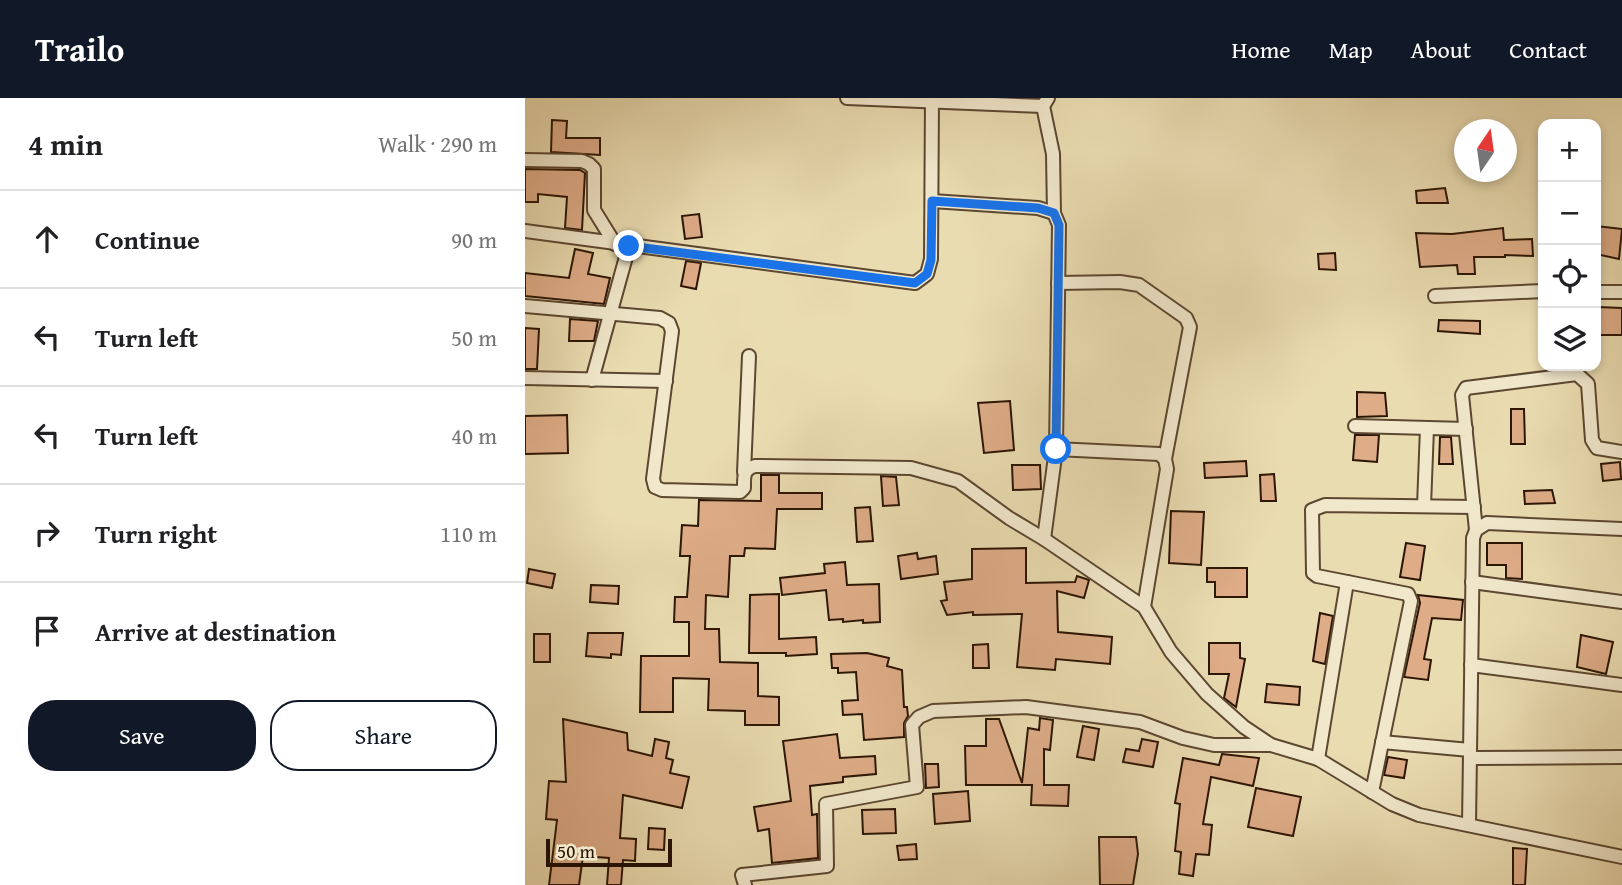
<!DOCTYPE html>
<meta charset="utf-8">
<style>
:root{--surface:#fff;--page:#f6f6f6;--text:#202124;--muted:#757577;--line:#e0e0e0;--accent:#111827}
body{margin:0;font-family:"Gentium Book Plus",serif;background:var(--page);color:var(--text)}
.controls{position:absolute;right:21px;top:21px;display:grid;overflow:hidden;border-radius:14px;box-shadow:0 4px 10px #0003}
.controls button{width:63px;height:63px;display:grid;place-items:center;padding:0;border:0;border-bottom:2px solid var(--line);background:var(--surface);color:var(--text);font:35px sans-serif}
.compass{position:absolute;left:929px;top:21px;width:63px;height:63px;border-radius:50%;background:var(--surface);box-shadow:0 4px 10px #0003;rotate:13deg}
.scale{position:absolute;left:21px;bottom:18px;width:126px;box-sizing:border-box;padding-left:7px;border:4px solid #2c1505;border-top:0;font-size:19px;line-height:24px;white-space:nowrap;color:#2c1505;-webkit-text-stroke:5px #f1e8cc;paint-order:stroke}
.stop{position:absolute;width:21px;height:21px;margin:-16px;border:5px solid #1a73e8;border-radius:50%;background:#fff}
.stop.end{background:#1a73e8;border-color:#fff;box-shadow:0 2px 7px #0008}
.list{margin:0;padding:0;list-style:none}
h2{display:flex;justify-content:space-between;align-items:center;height:91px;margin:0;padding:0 28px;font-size:30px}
h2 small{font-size:23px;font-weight:400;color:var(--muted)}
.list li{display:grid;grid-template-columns:46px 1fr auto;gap:21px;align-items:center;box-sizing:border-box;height:98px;padding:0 28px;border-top:2px solid var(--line)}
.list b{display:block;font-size:26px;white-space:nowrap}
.list em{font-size:23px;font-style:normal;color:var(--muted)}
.actions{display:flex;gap:14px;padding:21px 28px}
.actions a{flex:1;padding:16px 0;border:2px solid var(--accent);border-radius:28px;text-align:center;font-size:24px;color:var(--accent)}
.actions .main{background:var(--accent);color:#fff}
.icon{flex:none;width:38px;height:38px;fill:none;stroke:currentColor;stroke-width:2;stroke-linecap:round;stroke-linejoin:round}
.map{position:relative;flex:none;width:1097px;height:787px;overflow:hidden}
header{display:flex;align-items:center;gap:42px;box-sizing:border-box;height:98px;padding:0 35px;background:var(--accent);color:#fff}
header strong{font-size:33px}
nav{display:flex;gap:38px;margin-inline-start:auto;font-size:24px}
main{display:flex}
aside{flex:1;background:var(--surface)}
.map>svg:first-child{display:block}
</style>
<header>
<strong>Trailo</strong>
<nav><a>Home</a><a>Map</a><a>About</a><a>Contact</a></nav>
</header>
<main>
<aside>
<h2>4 min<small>Walk · 290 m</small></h2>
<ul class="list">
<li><svg class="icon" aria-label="ahead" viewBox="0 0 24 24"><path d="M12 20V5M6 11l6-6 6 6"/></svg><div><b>Continue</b></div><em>90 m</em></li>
<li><svg class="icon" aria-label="left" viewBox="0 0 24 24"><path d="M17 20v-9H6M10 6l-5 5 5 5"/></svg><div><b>Turn left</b></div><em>50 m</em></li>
<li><svg class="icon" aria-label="left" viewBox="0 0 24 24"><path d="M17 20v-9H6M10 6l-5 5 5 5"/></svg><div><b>Turn left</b></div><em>40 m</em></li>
<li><svg class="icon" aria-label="right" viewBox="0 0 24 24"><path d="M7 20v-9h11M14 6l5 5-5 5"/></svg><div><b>Turn right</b></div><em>110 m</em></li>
<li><svg class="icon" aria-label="arrive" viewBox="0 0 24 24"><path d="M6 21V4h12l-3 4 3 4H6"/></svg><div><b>Arrive at destination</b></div></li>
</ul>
<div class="actions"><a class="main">Save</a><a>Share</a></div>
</aside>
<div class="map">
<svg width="1097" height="787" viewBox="0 0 1097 787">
<rect width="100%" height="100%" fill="#eadcb1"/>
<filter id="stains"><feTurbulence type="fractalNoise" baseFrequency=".00286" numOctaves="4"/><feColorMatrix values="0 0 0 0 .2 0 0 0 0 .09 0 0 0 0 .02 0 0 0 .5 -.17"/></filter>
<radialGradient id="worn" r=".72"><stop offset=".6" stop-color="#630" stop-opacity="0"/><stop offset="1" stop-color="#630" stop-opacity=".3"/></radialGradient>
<!-- building -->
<g fill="#dead88" stroke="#2c1505" stroke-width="2">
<path d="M27,22L42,23L41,40H75V57L26,54Z"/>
<path d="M0,71L55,72L60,75L57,132L40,130L42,99L13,96V104H0Z"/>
<path d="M920,90L923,105H892L891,93Z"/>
<path d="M174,116L177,139L160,141L157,118Z"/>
<path d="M1071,128L1097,131L1094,161L1071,156Z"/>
<path d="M978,130L979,142L1007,141L1008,158L980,157V159H949L950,176H933L932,167L895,169L891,135L927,136Z"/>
<path d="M50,151L68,155L63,176L85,180L79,206L0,198V175L44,180Z"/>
<path d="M810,155L811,172L794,171L793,156Z"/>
<path d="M161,163L176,165L171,191L156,188Z"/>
<path d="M1073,209L1097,210V237H1073Z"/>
<path d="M45,221L73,223L69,243H44Z"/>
<path d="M914,222L955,223V236L913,233Z"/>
<path d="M0,230L14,231L12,271H0Z"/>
<path d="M832,294L860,295L862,318L832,319Z"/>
<path d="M485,303L489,352L459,355L453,305Z"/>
<path d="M986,311H999L1000,346H986Z"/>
<path d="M42,317L43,355L0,356V318Z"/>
<path d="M830,337H854L852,364L828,362Z"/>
<path d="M915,339H926L928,366H914Z"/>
<path d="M721,363L722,378L680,380L679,365Z"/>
<path d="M1095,364L1096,381L1078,383L1076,366Z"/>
<path d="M487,367H515L516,391L488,392Z"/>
<path d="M749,376L751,403H736L735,377Z"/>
<path d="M236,377H254V395H297V411H252L250,451L220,450L219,458H205L203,499L181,497L180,531H194L195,564L233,565V598L254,599V627H220V613L183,612L184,581L148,580V614H115L116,558H164V524H149L150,499H162L165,458H155L157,427L173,428L174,402L236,403Z"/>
<path d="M356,378L371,379L374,407L358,408Z"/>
<path d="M1027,392L1030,405L1000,406L999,393Z"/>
<path d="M345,409L348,443L332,444L330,410Z"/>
<path d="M646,413L679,414L676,467L644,465Z"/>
<path d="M881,445L900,448L895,482L875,479Z"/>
<path d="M962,445H997V481L981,480V467H962Z"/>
<path d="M501,450V485L550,484L552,478L564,482L559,500L532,493L533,534L587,539L585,566L531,561L530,572L492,569L497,516L448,517V514L422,517L416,503L422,502L419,484L447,481V451Z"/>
<path d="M392,455L393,461L411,458L413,476L376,481L373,458Z"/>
<path d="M320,464L322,487L354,486L355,524L338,525V522L318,524V521L304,522L301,492L257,497L255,480L300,475L299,466Z"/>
<path d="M682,470H722V499H690V484H682Z"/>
<path d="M4,471L30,476L27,490L2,485Z"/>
<path d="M66,487L94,488L93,506L65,504Z"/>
<path d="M254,496V541L291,539L292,556L261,558V555H224L225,497Z"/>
<path d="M893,497L938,502L936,522L907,520L899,561L906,562L903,582L879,579L895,505Z"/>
<path d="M795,515L808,518L800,566L788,563Z"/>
<path d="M63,535H98L96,557L86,556V560L61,558Z"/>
<rect x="9" y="536" width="16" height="28"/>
<path d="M1056,537L1088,544L1081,576L1052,569Z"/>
<path d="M684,545H715V560L720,561L711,609L699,600L704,576H684Z"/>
<path d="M463,546L464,570H448V547Z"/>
<path d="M342,555L364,560L362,568L377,572L379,609H382L383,618L379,625V639L339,642L337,616L318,617L317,603L333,602L331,574L313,575V570H307L306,556Z"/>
<path d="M742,586L775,589L774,607L740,604Z"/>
<path d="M515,620L528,622L525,652L519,651V687H544L543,708L506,707L507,687H441L440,648H461V621H474L497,685L503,630L514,632Z"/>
<path d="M38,621L102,635L103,652L127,658L130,641L144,644L141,660L148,662L145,675L164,679L157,710L98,697L95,740L111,741L110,763L98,762L96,787H82L84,760L58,758L54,787H24L32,722L21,721L24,683L41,684Z"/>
<path d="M558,628L574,631L569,662L552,659Z"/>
<path d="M312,636L315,660L350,658L351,676L318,679V684L285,688L287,717L292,716L293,760L247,765L244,731L233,733L229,709L266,703L258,643Z"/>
<path d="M617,641L633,644L628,669L598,664L601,651L614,653Z"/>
<path d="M697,656L734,660L728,688L686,679L678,726L687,727L684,757L671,756L668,778L654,776L656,754L650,753L655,706L650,705L658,660L694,667Z"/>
<path d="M863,659L882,662L879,680L859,677Z"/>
<path d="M400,666H413L414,689L401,690Z"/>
<path d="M731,690L776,699L768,738L723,729Z"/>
<path d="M443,693L445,723L410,726L408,696Z"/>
<path d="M370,711L371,735L338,736L337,712Z"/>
<path d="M124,730L140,731L139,752L123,751Z"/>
<path d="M574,739H611L613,756L608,787H575Z"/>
<path d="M391,746L392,761L374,762L372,748Z"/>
<path d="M988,750L1002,751L1000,787H988Z"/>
</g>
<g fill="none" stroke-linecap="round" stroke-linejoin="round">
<!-- minor casing -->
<g stroke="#5c4730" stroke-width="16">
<g id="minor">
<path d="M322,0L518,8L523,0"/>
<path d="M518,8L528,56L529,115"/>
<path d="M0,62L57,63L64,66L69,71V112L90,146"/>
<path d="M407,103L513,110L529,115L534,127L531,351L519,441"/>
<path d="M0,133L390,185L402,176L406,161L407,0"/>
<path d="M533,185L595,184L614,187L661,220L665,229L640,361"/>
<path d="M1071,194H1097"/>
<path d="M910,198L1018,193"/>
<path d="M0,208L135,220L144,225L147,233L128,381L130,389L137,392L215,394L219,390C219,379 218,371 230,368L386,370L433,383L484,420L519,441L619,509L646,554L682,596L719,629L746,647L793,661L867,706L894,717L1097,759"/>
<path d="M0,280L141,283"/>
<path d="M67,282L104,148"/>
<path d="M830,328L941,331"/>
<path d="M531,351L634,356L640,361L642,371L619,509"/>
<path d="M219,374L224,258"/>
<path d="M899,408L902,330"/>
<path d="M951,432L937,297L941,290L1052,276L1063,286L1067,342L1072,350L1097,354"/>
<path d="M947,484L1097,504"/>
<path d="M946,567L1097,587"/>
<path d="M857,644L945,652"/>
<path d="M945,660L1097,659"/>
<path d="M793,661L822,484"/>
<path d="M847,694L886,503L883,496L792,478L788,475L787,412L800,407L949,409"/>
<path d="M944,727L948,440L951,432L962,425L1097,431"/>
<path d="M220,787L217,777L302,768L301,706L392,689L387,627L394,619L408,613L501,609L615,624L658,640L689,647H746"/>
</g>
</g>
<!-- minor -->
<use href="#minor" stroke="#f1e8cc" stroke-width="12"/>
</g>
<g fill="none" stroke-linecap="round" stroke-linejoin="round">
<!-- route -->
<path stroke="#1a73e8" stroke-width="9" d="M104,148L390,185L402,176L406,162L407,103L513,110L529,115L534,127L531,351"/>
</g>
<rect width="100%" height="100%" filter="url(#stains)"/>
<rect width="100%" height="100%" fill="url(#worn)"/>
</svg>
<div class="controls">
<button>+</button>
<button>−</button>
<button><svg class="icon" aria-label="locate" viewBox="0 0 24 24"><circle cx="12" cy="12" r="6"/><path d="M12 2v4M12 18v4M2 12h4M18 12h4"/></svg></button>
<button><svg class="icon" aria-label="layers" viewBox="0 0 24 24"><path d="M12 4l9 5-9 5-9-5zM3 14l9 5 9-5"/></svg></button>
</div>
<svg class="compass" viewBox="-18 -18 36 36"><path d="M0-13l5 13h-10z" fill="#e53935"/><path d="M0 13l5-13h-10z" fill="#757577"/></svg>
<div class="scale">50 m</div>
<div class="stop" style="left:531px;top:351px"></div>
<div class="stop end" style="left:104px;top:148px"></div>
</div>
</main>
